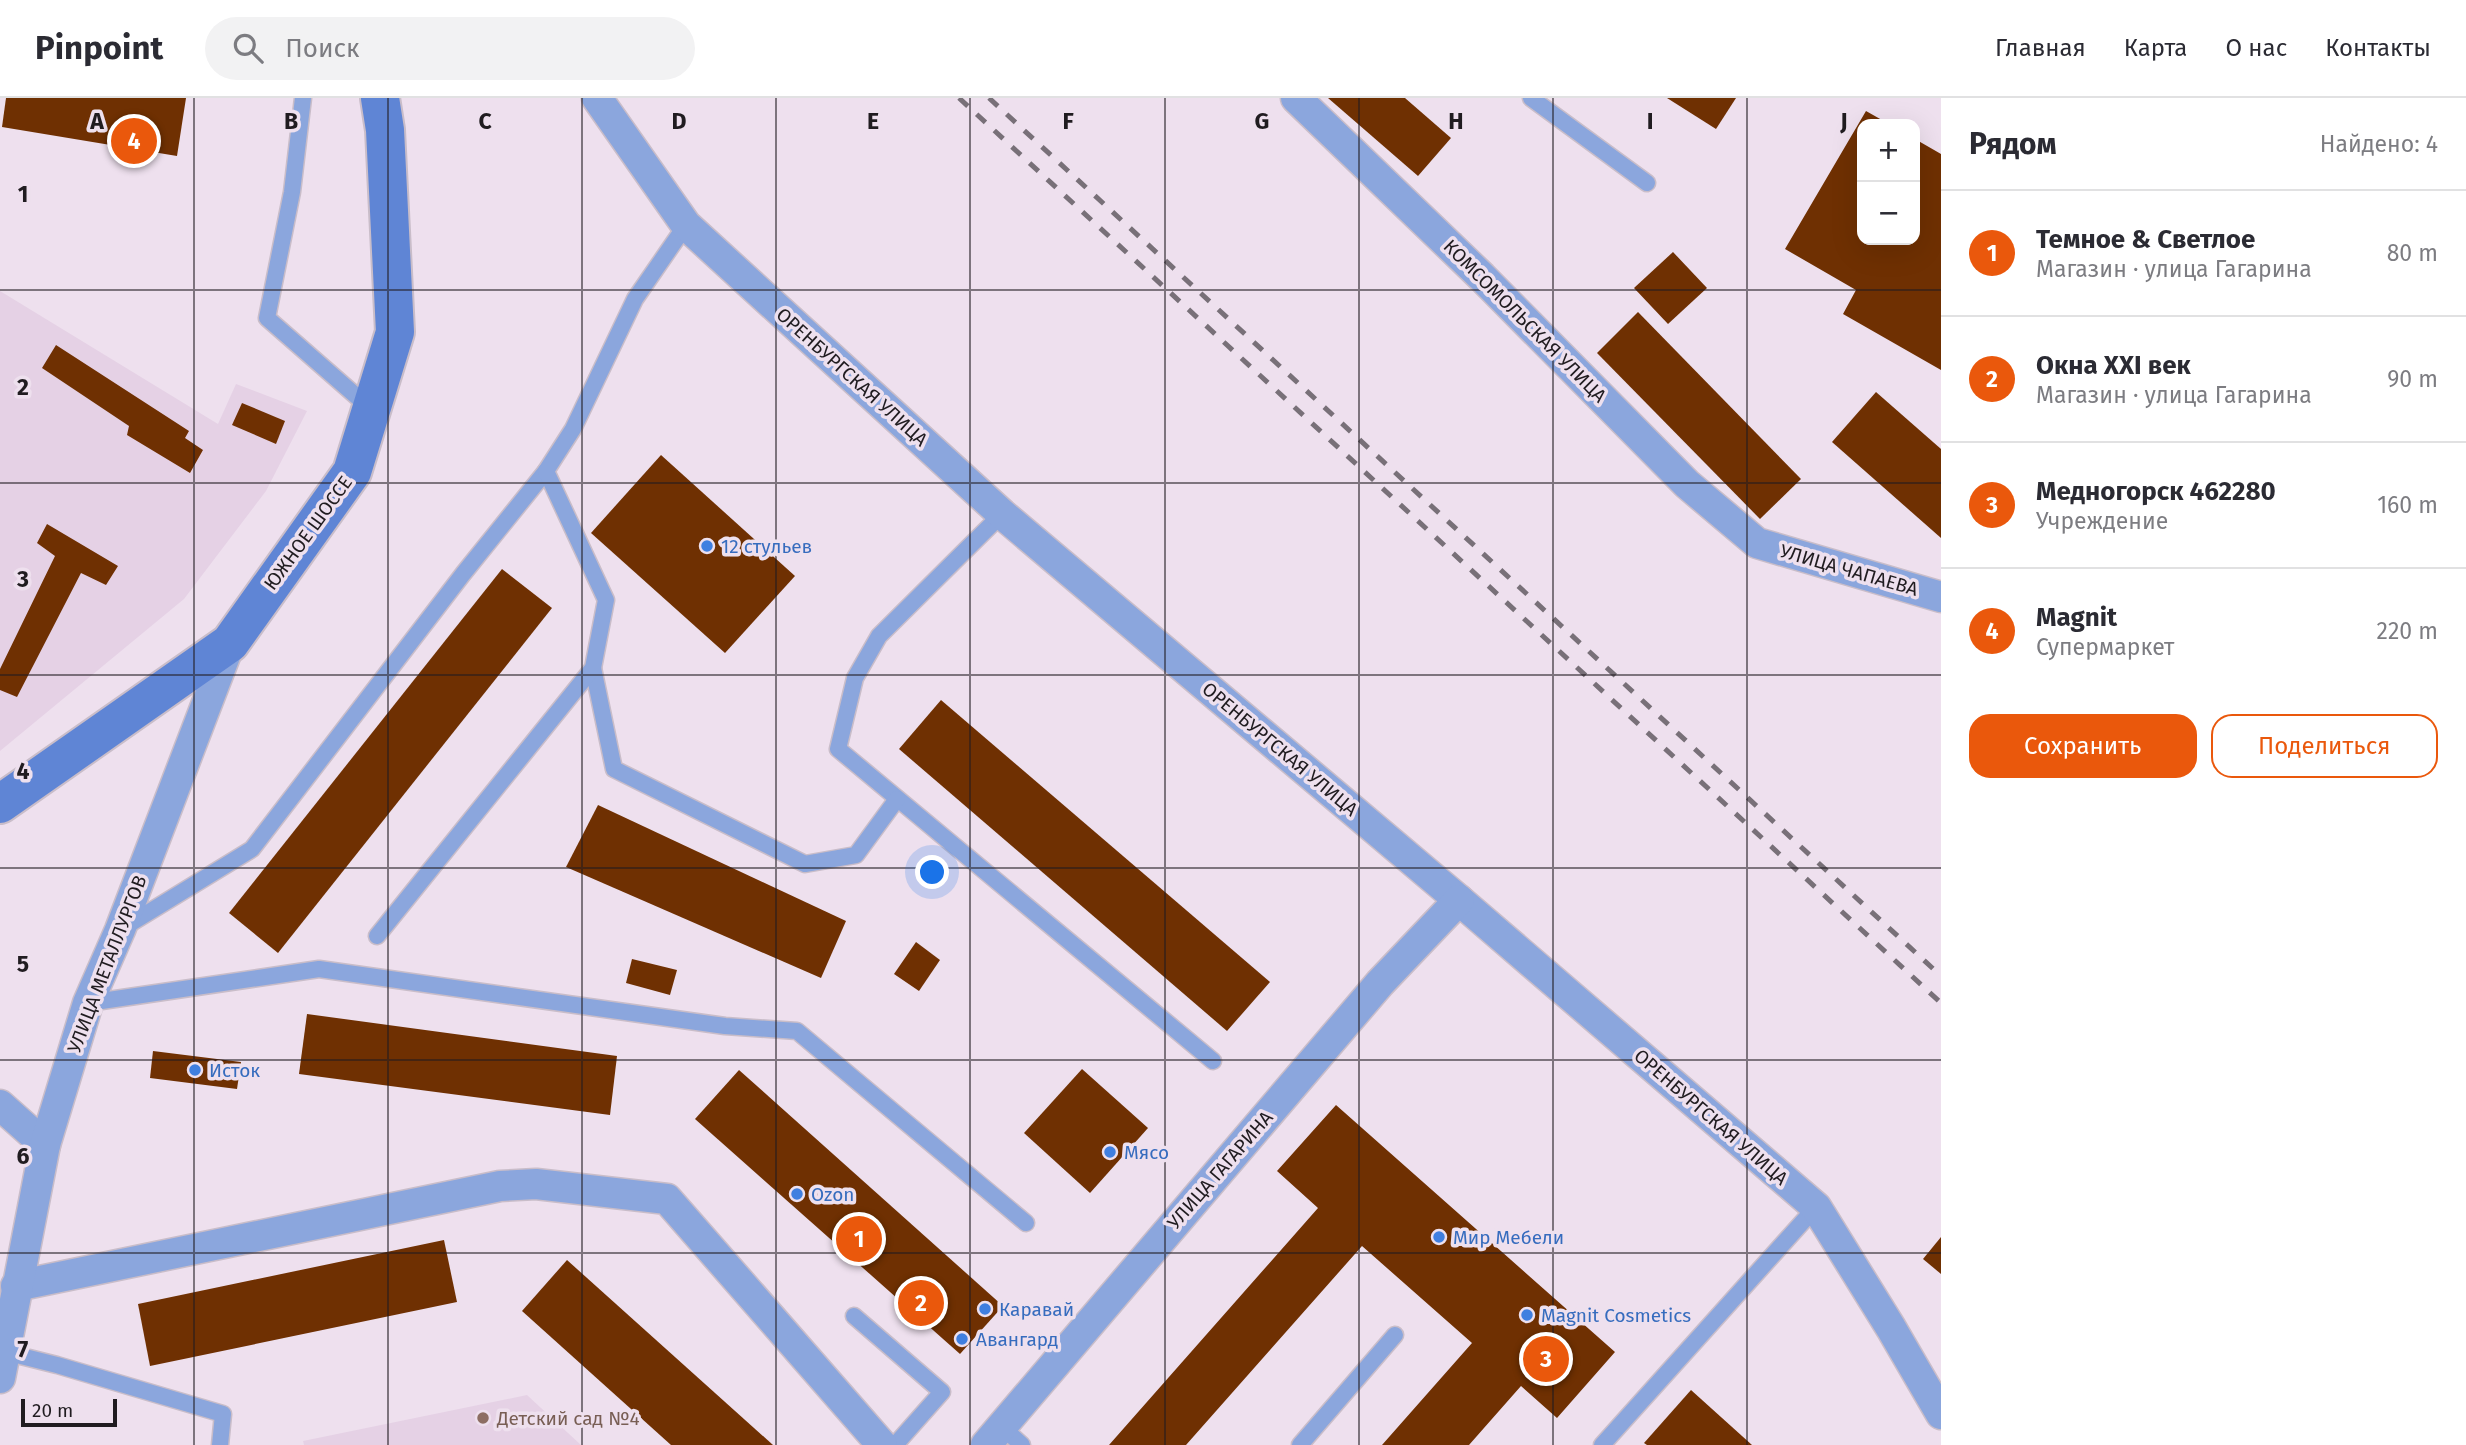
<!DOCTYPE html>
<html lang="ru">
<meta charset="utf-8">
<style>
:root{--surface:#fff;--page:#f2f2f3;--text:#2b2b33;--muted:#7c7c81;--line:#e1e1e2;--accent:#ea580c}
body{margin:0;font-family:"Fira Sans",sans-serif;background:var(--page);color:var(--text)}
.controls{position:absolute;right:21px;top:21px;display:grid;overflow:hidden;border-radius:14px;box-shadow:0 7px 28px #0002}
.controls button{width:63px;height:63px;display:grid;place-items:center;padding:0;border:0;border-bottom:2px solid var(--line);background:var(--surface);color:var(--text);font:35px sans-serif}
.scale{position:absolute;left:21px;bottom:18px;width:96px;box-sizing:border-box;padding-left:7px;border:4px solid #201c20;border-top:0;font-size:19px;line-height:24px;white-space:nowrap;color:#201c20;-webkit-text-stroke:5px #eee0ee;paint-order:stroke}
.you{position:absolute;left:933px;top:775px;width:24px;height:24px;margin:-18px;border:5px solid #fff;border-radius:50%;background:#1a73e8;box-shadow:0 0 0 10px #1a73e833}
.badge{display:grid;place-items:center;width:46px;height:46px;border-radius:50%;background:var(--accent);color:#fff;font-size:23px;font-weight:700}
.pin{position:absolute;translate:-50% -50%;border:4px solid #fff;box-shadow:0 2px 7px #0006}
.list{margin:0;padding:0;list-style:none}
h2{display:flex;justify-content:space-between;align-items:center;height:91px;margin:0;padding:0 28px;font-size:30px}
h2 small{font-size:23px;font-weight:400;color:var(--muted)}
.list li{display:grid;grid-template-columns:46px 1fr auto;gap:21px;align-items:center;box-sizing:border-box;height:126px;padding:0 28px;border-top:2px solid var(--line)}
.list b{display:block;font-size:26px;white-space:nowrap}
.list p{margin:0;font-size:23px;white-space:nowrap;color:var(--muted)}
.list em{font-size:23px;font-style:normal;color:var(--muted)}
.actions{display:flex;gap:14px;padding:21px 28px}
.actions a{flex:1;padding:16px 0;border:2px solid var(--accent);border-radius:21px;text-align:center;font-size:24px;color:var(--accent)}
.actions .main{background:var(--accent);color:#fff}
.icon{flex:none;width:38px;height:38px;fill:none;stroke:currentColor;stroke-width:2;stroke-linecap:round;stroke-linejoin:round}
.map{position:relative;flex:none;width:1941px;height:1347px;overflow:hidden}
header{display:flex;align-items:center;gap:42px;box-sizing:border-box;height:98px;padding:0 35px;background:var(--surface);border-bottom:2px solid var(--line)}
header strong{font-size:33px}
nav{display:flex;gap:38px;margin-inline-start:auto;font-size:24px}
.search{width:490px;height:63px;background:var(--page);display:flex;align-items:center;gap:18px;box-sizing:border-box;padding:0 24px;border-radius:38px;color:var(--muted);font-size:26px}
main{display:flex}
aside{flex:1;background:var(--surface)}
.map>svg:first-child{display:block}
</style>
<header>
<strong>Pinpoint</strong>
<div class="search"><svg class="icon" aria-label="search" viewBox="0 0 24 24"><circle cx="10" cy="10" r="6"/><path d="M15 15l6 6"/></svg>Поиск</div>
<nav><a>Главная</a><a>Карта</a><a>О нас</a><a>Контакты</a></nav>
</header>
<main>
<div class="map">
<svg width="1941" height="1347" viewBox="0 0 1941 1347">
<rect width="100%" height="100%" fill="#eee0ee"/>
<!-- built -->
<g fill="#e5d1e5">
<path d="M0,193L218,326L236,286L307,313L266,393L184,501L0,653Z"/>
<path d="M527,1297L581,1347H304L303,1343Z"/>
</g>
<!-- building -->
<g fill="#6f3002">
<path d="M6,0H186L177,58L2,29Z"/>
<path d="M1328,0H1405L1451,40L1418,78Z"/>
<path d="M1667,0H1736L1716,31Z"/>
<path d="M1866,13L1889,26H1862V142H1915V41L1941,56V272L1843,216L1856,192L1785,151Z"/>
<path d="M1673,154L1707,190L1668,226L1634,190Z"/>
<path d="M1638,214L1801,381L1760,421L1597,255Z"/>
<path d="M56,247L189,333L185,340L203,352L190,375L127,337L129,328L42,270Z"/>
<path d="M1876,294L1941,351V440L1832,344Z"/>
<path d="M242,305L285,323L276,346L232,327Z"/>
<path d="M661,357L795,478L725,555L591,435Z"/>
<path d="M47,426L118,468L106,487L81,475L17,599L0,592V571L55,458L37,445Z"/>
<path d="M502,471L552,510L278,855L229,815Z"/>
<path d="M941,602L1270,884L1227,933L899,651Z"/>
<path d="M598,707L846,823L821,880L566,769Z"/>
<path d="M916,844L940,862L919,893L894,876Z"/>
<path d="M632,861L677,872L670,897L626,885Z"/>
<path d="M307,916L617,958L610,1017L299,976Z"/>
<path d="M153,953L241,964L237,991L150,980Z"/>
<path d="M1082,971L1148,1030L1090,1095L1024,1035Z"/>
<path d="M739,972L1003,1208L960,1256L695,1021Z"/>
<path d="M1336,1007L1615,1254L1557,1320L1521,1288L1469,1347H1382L1472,1245L1362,1148L1186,1347H1109L1318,1110L1277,1073Z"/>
<path d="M1941,1139V1176L1923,1161Z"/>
<path d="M444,1142L457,1204L150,1268L138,1206Z"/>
<path d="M567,1162L773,1347H671L522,1213Z"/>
<path d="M1691,1292L1752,1347H1647L1644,1345Z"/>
</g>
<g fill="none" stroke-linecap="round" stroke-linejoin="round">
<!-- lane casing -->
<g stroke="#c9bdc9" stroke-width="19">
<g id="lane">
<path d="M303,0L292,94L267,220L371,311"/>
<path d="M1531,0L1647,85"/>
<path d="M1002,416L879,538L855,580L838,651L1213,963"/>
<path d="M593,570L614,671L805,766L856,757L897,701"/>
<path d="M123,830L252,751L463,476L546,373"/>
<path d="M377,838L593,570L606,502L546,373L573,331L635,201L686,127"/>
<path d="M88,905L319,871L725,928L797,933L1026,1125"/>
<path d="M854,1218L942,1294L895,1347"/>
<path d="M5,1254L57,1267L223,1316L220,1347"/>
<path d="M1001,1328L1022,1347"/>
<path d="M1300,1347L1395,1237"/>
<path d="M1602,1347L1816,1109"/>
</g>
</g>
<!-- street casing -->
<g stroke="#c9bdc9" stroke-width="33">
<g id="street">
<path d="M597,0L686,127L1002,416L1459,802L1816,1109L1891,1230L1941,1316"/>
<path d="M1296,0L1482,179L1687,386L1757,445L1941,499"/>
<path d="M0,1007L45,1047"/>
<path d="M16,1188L500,1088L536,1086L667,1101L882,1347"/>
<path d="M0,1280L45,1047L88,905L120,832L230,545"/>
<path d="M986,1347L1380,885L1459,802"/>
</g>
</g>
<!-- secondary casing -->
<g stroke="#c9bdc9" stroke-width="42">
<path id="secondary" d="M0,706L230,545L352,374L395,234L385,32L380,0"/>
</g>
<!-- lane -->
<use href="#lane" stroke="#8ba6dd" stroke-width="16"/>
<!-- street -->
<use href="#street" stroke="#8ba6dd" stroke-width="30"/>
<!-- secondary -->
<use href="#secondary" stroke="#5f85d5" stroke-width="38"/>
<!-- rail -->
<g stroke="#787078" stroke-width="5" stroke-dasharray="12 12" stroke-linecap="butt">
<path d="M959,0L1941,905"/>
<path d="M989,0L1941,878"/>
</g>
</g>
<!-- grid -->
<path fill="none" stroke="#201c20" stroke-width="2" stroke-opacity="0.55" d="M194,0V1347M388,0V1347M582,0V1347M776,0V1347M970,0V1347M1165,0V1347M1359,0V1347M1553,0V1347M1747,0V1347M0,192H1941M0,385H1941M0,577H1941M0,770H1941M0,962H1941M0,1155H1941"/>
<!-- markers -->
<g fill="#3f7fe0" stroke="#eee0ee" stroke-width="2.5">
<circle cx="707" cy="448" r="7"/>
<circle cx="195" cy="972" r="7"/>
<circle cx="1110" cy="1054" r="7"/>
<circle cx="797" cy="1096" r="7"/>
<circle cx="1439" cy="1139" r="7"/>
<circle cx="985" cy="1211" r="7"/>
<circle cx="1527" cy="1217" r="7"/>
<circle cx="962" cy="1241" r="7"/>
</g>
<circle fill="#8d6e63" stroke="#eee0ee" stroke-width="2.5" cx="483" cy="1320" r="7"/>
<g text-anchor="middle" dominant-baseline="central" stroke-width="7" stroke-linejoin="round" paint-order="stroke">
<!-- street labels -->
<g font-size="19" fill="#201c20" stroke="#eee0ee">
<text transform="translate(1525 223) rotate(45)">КОМСОМОЛЬСКАЯ УЛИЦА</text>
<text transform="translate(852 279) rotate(42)">ОРЕНБУРГСКАЯ УЛИЦА</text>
<text transform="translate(308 435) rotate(-54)">ЮЖНОЕ ШОССЕ</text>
<text transform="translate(1849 472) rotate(16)">УЛИЦА ЧАПАЕВА</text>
<text transform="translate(1280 651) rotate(40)">ОРЕНБУРГСКАЯ УЛИЦА</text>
<text transform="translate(107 866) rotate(-69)">УЛИЦА МЕТАЛЛУРГОВ</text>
<text transform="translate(1711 1019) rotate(41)">ОРЕНБУРГСКАЯ УЛИЦА</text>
<text transform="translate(1220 1072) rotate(-49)">УЛИЦА ГАГАРИНА</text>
</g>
<!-- shop labels -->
<g font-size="19" fill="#366cbe" stroke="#eee0ee" text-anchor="start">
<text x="721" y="448">12 стульев</text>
<text x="209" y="972">Исток</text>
<text x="1124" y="1054">Мясо</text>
<text x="811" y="1096">Ozon</text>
<text x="1453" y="1139">Мир Мебели</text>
<text x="999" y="1211">Каравай</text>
<text x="1541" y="1217">Magnit Cosmetics</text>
<text x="976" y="1241">Авангард</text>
</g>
<!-- education labels -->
<g font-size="19" fill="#785e54" stroke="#eee0ee" text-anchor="start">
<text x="497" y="1320">Детский сад №4</text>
</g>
</g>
<g font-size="23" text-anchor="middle" font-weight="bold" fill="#201c20" stroke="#eee0ee" stroke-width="7" stroke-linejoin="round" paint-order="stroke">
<text x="97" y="31">A</text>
<text x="291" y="31">B</text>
<text x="485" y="31">C</text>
<text x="679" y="31">D</text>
<text x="873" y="31">E</text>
<text x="1068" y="31">F</text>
<text x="1262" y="31">G</text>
<text x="1456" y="31">H</text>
<text x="1650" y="31">I</text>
<text x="1844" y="31">J</text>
<text x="23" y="104">1</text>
<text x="23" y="297">2</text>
<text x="23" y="489">3</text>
<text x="23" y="681">4</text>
<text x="23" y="874">5</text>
<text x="23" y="1066">6</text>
<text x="23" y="1259">7</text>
</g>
</svg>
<div class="controls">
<button>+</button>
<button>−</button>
</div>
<div class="scale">20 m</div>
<div class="you"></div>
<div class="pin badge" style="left:859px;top:1141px">1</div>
<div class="pin badge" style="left:921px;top:1205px">2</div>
<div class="pin badge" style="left:1546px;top:1261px">3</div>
<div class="pin badge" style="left:134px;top:43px">4</div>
</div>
<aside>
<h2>Рядом<small>Найдено: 4</small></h2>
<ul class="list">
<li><span class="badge">1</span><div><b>Темное &amp; Светлое</b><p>Магазин · улица Гагарина</p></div><em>80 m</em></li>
<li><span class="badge">2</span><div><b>Окна XXI век</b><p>Магазин · улица Гагарина</p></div><em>90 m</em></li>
<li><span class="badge">3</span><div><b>Медногорск 462280</b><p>Учреждение</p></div><em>160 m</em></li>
<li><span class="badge">4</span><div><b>Magnit</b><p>Супермаркет</p></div><em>220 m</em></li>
</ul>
<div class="actions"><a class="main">Сохранить</a><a>Поделиться</a></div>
</aside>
</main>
